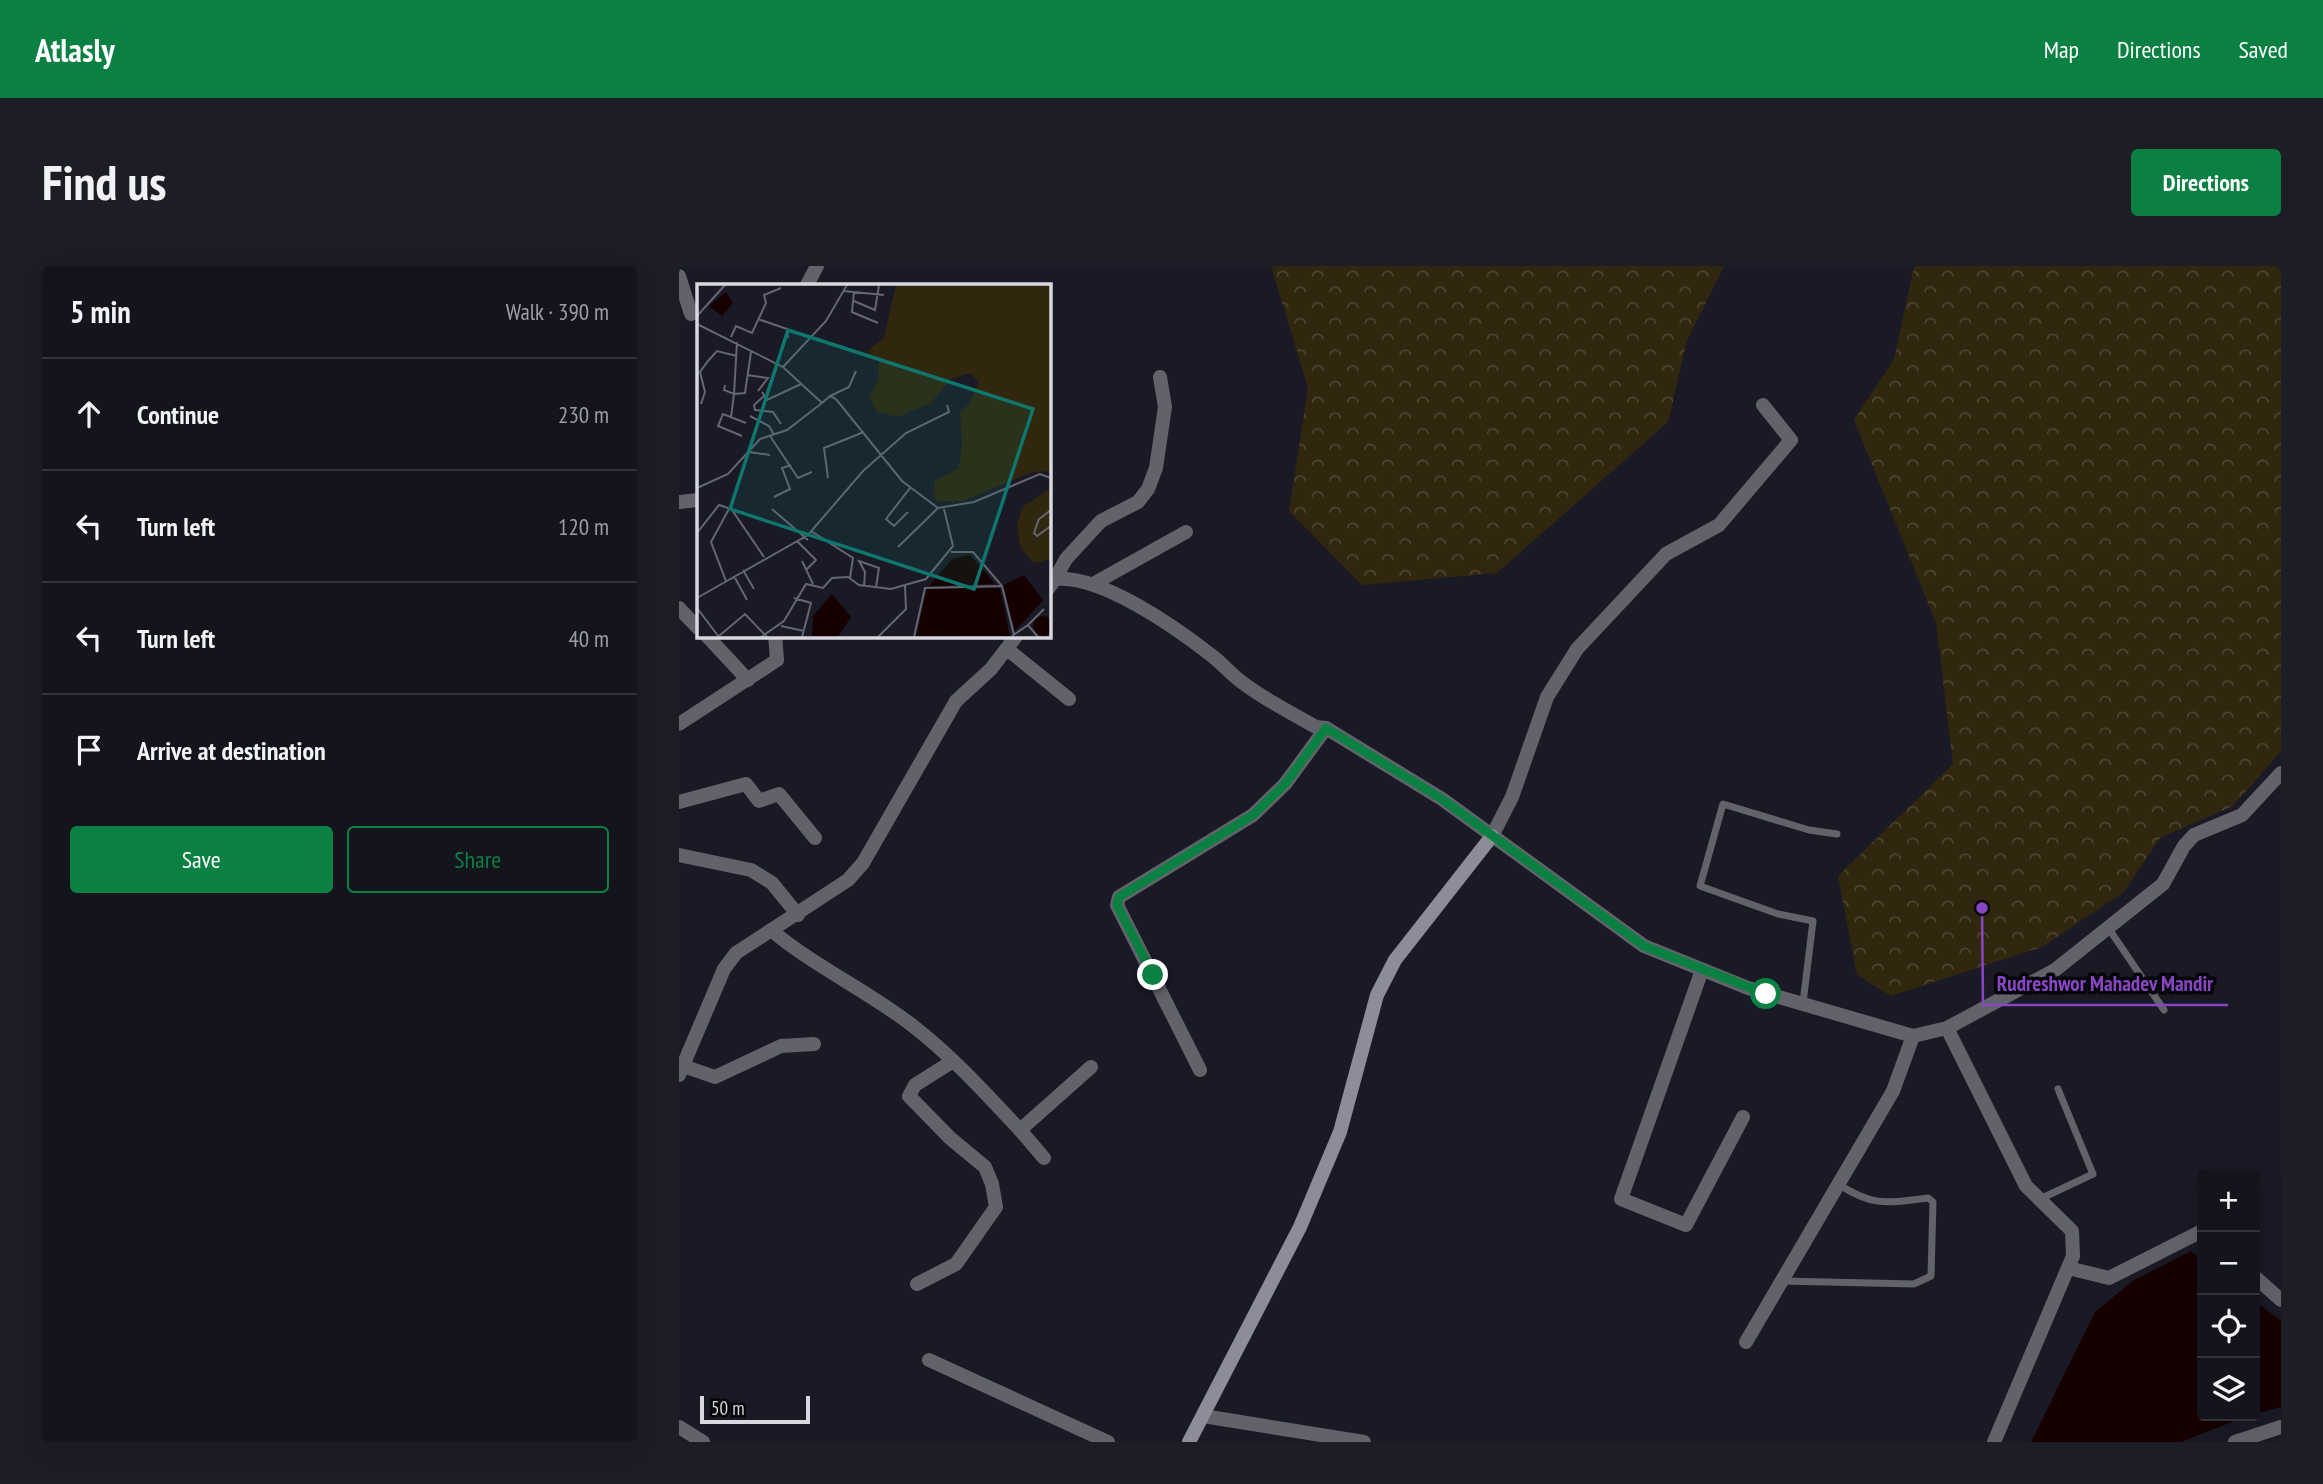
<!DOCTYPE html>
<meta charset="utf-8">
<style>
:root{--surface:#13141c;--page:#1c1d25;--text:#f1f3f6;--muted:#9d9ea3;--line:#32333b;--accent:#0b8043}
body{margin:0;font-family:"PT Sans Narrow",sans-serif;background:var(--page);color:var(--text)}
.controls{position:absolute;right:21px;bottom:21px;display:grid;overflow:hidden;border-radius:7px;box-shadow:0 7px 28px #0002}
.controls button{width:63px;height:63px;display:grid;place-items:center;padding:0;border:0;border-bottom:2px solid var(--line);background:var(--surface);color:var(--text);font:35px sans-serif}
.scale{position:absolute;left:21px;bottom:18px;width:110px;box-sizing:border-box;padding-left:7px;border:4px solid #d8d8e1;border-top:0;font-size:19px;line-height:24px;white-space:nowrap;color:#d8d8e1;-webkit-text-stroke:5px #05060a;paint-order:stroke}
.stop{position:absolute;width:21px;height:21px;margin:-16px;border:5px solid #0b8043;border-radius:50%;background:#fff}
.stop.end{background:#0b8043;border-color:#fff;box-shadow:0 2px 7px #0008}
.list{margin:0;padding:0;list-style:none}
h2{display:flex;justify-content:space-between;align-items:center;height:91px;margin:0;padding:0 28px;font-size:30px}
h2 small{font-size:23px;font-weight:400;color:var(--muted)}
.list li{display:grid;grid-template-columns:46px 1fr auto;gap:21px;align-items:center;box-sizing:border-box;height:112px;padding:0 28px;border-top:2px solid var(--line)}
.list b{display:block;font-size:26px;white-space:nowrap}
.list em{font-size:23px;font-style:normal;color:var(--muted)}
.actions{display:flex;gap:14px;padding:21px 28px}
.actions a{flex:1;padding:16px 0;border:2px solid var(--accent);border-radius:7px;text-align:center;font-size:24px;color:var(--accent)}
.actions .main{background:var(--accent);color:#fff}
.icon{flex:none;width:38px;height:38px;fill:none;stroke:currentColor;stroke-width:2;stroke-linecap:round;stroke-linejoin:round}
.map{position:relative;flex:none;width:1602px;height:1176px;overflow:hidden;border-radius:7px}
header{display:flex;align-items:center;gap:42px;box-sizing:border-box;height:98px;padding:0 35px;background:var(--accent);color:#fff}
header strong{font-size:33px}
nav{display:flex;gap:38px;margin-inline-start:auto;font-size:24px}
.intro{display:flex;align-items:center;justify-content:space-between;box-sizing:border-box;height:168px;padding:0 42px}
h1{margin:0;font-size:49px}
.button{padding:18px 32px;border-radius:7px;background:var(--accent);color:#fff;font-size:24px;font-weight:700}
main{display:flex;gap:42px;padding:0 42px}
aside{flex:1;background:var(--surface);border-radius:7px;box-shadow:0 7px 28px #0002}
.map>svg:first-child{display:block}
</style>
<header>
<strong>Atlasly</strong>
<nav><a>Map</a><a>Directions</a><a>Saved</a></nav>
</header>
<div class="intro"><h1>Find us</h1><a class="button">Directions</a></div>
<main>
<aside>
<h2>5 min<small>Walk · 390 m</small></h2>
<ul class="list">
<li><svg class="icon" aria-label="ahead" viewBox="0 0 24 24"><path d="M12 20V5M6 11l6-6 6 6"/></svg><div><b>Continue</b></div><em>230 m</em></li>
<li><svg class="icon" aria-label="left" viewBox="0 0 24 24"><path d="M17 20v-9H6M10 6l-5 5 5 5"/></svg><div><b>Turn left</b></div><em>120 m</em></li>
<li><svg class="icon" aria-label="left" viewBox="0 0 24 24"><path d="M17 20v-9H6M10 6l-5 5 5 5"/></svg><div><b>Turn left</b></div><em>40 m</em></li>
<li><svg class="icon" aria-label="arrive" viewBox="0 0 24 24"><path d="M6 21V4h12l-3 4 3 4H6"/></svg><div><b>Arrive at destination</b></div></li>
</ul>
<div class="actions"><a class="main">Save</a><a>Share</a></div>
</aside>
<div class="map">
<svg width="1602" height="1176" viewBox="0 0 1602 1176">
<defs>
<pattern id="forest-crowns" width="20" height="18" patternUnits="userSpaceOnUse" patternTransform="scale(1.75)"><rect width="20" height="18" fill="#31260e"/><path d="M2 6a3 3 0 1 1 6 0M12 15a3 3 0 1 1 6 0" fill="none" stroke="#4e4531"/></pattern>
</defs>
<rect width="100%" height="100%" fill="#191a26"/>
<!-- forest -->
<g fill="url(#forest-crowns)">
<path d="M592,0H1045L1008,75L989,156L818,307L683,319L610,245L629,122Z"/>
<path d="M1235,0H1602V485L1554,540L1481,572L1445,626L1363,681L1212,730L1178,709L1159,610L1274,498L1257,357L1175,154L1215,93Z"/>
</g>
<!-- water -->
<g fill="#170000">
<path d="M1512,985L1523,994V1150H1568L1502,1176H1352L1416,1046L1455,1014Z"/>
<path d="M1576,1035L1602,1055V1141L1576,1148Z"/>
</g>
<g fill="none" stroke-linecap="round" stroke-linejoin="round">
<!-- lane -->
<g stroke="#62636a" stroke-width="7">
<path d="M1430,663L1485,744"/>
<path d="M1124,737L1134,655L1099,648L1021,620L1044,538L1130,564L1158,568"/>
<path d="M1361,933L1414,908L1379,823"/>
<path d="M1103,1015L1235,1018L1252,1010L1254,936L1249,932C1208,937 1194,941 1159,918"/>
</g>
<!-- street -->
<g stroke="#62636a" stroke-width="14">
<path d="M0,10L12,48"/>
<path d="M128,19L138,0"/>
<path d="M0,236L19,234"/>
<path d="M376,313L387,293L422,255L459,236L469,223L477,202L486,141L481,111"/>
<path d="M414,318L507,266"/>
<path d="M369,323L376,313C421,308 496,361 532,389C543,397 552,409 564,417C586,434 613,447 637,461L647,462L763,533L965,680L1069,722L1234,770L1268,762L1376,704L1484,618L1505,580L1515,569L1563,549L1602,507"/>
<path d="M0,342L19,362"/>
<path d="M27,369L69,414"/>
<path d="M328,383L390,433"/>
<path d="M0,458L98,394L96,369"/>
<path d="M0,536L67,518L80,535L100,528L136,572"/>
<path d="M813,570L833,531L868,431L898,383L987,288L1040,259L1112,174L1084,139"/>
<path d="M0,589L72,604L93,617L119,649"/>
<path d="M92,664C136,701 188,724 234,760C273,790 307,828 341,864L412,801"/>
<path d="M1023,704L942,933L1007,959L1064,851"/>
<path d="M1268,762L1347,920L1393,965L1394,990L1315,1176"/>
<path d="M4,800L36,811L102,780L135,778"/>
<path d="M521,804L438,639L440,631L574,549L606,518L647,462"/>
<path d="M0,809L45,703L57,687L169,614L184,597L277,435L312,403L338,369"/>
<path d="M341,864L365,892"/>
<path d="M1389,1002L1430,1012L1523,965"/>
<path d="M1576,1011L1602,1034"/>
<path d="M238,1018L277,998L317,941L313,918L306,901L271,872L230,830L236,819L274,795"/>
<path d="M1067,1076L1214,825L1234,770"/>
<path d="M250,1094L429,1176"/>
<path d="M524,1150L685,1176"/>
<path d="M0,1161L24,1176"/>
<path d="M1556,1176L1602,1161"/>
</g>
<!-- secondary -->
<path stroke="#8c8d98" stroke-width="14" d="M510,1176L621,961L661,866L698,729L716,694L813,570"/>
</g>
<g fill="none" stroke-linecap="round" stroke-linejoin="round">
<!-- route -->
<path stroke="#0b8043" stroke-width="9" d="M474,709L438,639L440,631L574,549L606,518L647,462L763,533L965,680L1087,728"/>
</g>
<!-- overview -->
<g transform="translate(18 18)">
<rect width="354" height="354" fill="#191a26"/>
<path d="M199,1H353V187L335,188L266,217H240L236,212L238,196L261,185L265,163L263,128L272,120L282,98L273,89L254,95L234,119L201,133L180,128L172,113L181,96L182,76L170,68L187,53ZM353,205V275L337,279L324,265L320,242L325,223Z" fill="#31260e"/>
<path d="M29,8L36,19L25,32L12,22ZM273,271L298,300L232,302L255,275ZM327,291L346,316L318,347L306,301ZM303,304L313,352L219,353L230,305ZM135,310L154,333L141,353H115L116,332ZM336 342a10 10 0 1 1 20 0a10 10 0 1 1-20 0Z" fill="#170000"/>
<path fill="none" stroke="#656671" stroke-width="2" d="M146,7L187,11M157,8L155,28L181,39M157,17L178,26L182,1M0,32L28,1M61,35L90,45L91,54M0,40L86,83L125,119L90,146L63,155L31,190L0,204M34,53L39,42L55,49L69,19L67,11L84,4M86,83L129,37L150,1M50,91L71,94L61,107M28,101L27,106L37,110L40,58M65,108L70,116L104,100M67,112L57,121L58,126L76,128L84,140M133,112L152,103L159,87M125,119L133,112L139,115L205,197L241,224L277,218L343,190L354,194M4,120L8,108L3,88L11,77L20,67L40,72M53,132L72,142L77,151M34,133L37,110L48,109L54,68M45,152L21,142L26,130L49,139M73,152L101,194L115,188M52,168L73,171M131,194L127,164L167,148M77,213L93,205L85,184L94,181M75,225L111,256M354,226L342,235L337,249L340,252L354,242M211,228L197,242L189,235L213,204M114,247L156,274L153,294M0,249L22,221L31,224M100,257L119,276L109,286M201,263L241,224M254,268H276L305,302L317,351M105,277L116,300M46,286L57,305M37,292L50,316M29,297L14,258L33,223L67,273M167,302L168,288L162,277L182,284L179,303M0,314L111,251L166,187L209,149L252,128L250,121M97,314L114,319L105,353M0,324L22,353M331,341L347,325M84,342L107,347M22,352L48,330L70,353M315,352L331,341L341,353M64,353L87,337L109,300L126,304L135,294L151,293L162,301L194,305L229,295L256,262L247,225M181,353L209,325L208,302M217,353L228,304L305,302"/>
<path fill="#0f766e" fill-opacity="0.15" stroke="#0f766e" stroke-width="3.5" d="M91,46L336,125L277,305L33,225Z"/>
<rect width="354" height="354" fill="none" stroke="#d8d8e1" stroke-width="3.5"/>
</g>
<!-- callouts -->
<path fill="none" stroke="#8946c4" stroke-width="2.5" d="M1303 642L1304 739H1549"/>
<circle fill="#8946c4" stroke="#05060a" stroke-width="2.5" cx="1303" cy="642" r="7"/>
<g font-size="21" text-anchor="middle" font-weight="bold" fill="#8946c4" stroke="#05060a" stroke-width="7" stroke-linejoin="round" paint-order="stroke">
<text x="1426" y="725">Rudreshwor Mahadev Mandir</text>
</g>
</svg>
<div class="controls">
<button>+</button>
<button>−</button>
<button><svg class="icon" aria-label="locate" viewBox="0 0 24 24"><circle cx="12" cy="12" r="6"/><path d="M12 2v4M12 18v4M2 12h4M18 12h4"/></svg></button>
<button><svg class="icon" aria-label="layers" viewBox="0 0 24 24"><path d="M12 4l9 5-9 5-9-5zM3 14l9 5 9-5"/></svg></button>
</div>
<div class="scale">50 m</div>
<div class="stop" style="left:1087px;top:728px"></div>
<div class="stop end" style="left:474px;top:709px"></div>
</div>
</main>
